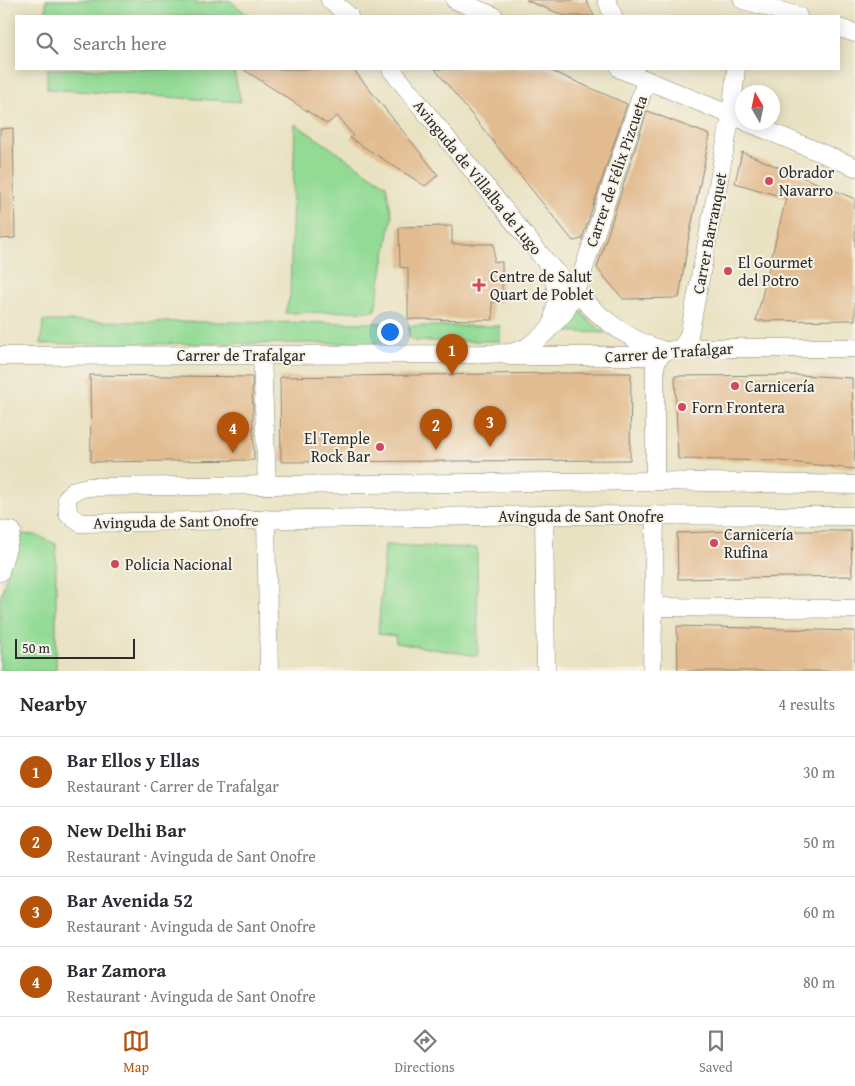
<!DOCTYPE html>
<meta charset="utf-8">
<style>
:root{--surface:#fff;--page:#f2f2f3;--text:#2b2b33;--muted:#7c7c81;--line:#e1e1e2;--accent:#b45309}
body{margin:0;font-family:"Gentium Book Plus",serif;background:var(--page);color:var(--text)}
.compass{position:absolute;left:735px;top:85px;width:45px;height:45px;border-radius:50%;background:var(--surface);box-shadow:0 2px 12px #0003;rotate:351deg}
.scale{position:absolute;left:15px;bottom:12px;width:120px;box-sizing:border-box;padding-left:5px;border:2px solid #2b2b2b;border-top:0;font-size:14px;line-height:18px;white-space:nowrap;color:#2b2b2b;-webkit-text-stroke:4px #f7f3e8;paint-order:stroke}
.you{position:absolute;left:389px;top:331px;width:18px;height:18px;margin:-12px;border:4px solid #fff;border-radius:50%;background:#1a73e8;box-shadow:0 0 0 8px #1a73e833}
.badge{display:grid;place-items:center;width:32px;height:32px;border-radius:50%;background:var(--accent);color:#fff;font-size:16px;font-weight:700}
.pin{position:absolute;translate:-50% -41px;filter:drop-shadow(0 1px 2px #0008)}
.pin::after{content:'';position:absolute;top:26px;width:18px;height:15px;background:inherit;clip-path:polygon(0 0,100% 0,50% 100%)}
.list{margin:0;padding:0;list-style:none}
h2{display:flex;justify-content:space-between;align-items:center;height:65px;margin:0;padding:0 20px;font-size:21px}
h2 small{font-size:16px;font-weight:400;color:var(--muted)}
.list li{display:grid;grid-template-columns:32px 1fr auto;gap:15px;align-items:center;box-sizing:border-box;height:70px;padding:0 20px;border-top:1px solid var(--line)}
.list b{display:block;font-size:19px;white-space:nowrap}
.list p{margin:0;font-size:16px;white-space:nowrap;color:var(--muted)}
.list em{font-size:16px;font-style:normal;color:var(--muted)}
.icon{flex:none;width:28px;height:28px;fill:none;stroke:currentColor;stroke-width:2;stroke-linecap:round;stroke-linejoin:round}
.map{position:relative;flex:none;width:855px;height:671px;overflow:hidden}
.search{position:absolute;background:var(--surface);box-shadow:0 2px 12px #0003;left:15px;right:15px;top:15px;height:55px;display:flex;align-items:center;gap:12px;box-sizing:border-box;padding:0 18px;border-radius:0px;color:var(--muted);font-size:19px}
.sheet{height:345px;background:var(--surface)}
nav{display:flex;justify-content:space-around;align-items:center;box-sizing:border-box;height:70px;border-top:1px solid var(--line);background:var(--surface);font-size:14px;color:var(--muted)}
nav a{display:grid;justify-items:center;gap:2px}
nav .on{color:var(--accent)}
.map>svg:first-child{display:block}
</style>
<div class="map">
<svg width="855" height="671" viewBox="0 0 855 671">
<rect width="100%" height="100%" fill="#f7f3e8"/>
<filter id="ink" filterUnits="userSpaceOnUse"><feTurbulence type="fractalNoise" baseFrequency=".02" numOctaves="2"/><feDisplacementMap in="SourceGraphic" scale="10" xChannelSelector="R" yChannelSelector="G"/><feConvolveMatrix kernelMatrix="1 2 1 2 8 2 1 2 1" color-interpolation-filters="sRGB"/></filter>
<filter id="wash" filterUnits="userSpaceOnUse"><feTurbulence type="fractalNoise" baseFrequency=".0096" numOctaves="4" result="noise"/><feDisplacementMap in="SourceGraphic" scale="20" xChannelSelector="R" yChannelSelector="G"/><feGaussianBlur stdDeviation="1.12" result="paint"/><feColorMatrix in="noise" values="0 0 0 0 0 0 0 0 0 0 0 0 0 0 0 0 0 1.4 0 .05"/><feComposite in="paint" operator="in"/></filter>
<g filter="url(#wash)">
<rect width="100%" height="100%" fill="#e9e2c2"/>
<!-- green -->
<g fill="#93db95" stroke="#5f8360">
<path d="M46,0H194L196,4L229,0L249,16H46Z"/>
<path d="M47,69H235L234,72L241,102L47,89Z"/>
<path d="M295,124L386,185L392,216L375,311L285,313L290,296Z"/>
<path d="M576,306L588,320L605,333L552,331Z"/>
<path d="M43,321L390,323L395,343L41,344Z"/>
<path d="M409,326H500V341H414L409,337Z"/>
<path d="M17,534L35,535L56,544V671H0V600Z"/>
<path d="M385,545L477,548L478,656L396,643L395,636L378,634Z"/>
</g>
<g id="blocks">
<!-- building -->
<g fill="#e2bc90">
<path d="M526,0H586L594,16H565Z"/>
<path d="M243,69H353L438,175L425,186L350,138L353,135L337,116L327,124Z"/>
<path d="M435,69H547L627,104L582,239L573,241Z"/>
<path d="M647,111L710,135L688,242L679,298L623,299L597,268Z"/>
<path d="M13,128L15,238L0,239V129Z"/>
<path d="M742,152L855,199V320L756,321L786,198L735,183Z"/>
<path d="M452,226V244H494V262H502V302H492L493,320L408,319V268L400,267L399,227Z"/>
<path d="M557,373H631L630,460L281,462L280,377Z"/>
<path d="M90,375L252,377L254,460L91,462Z"/>
<path d="M800,375L852,378L855,469L780,461L678,459L675,376Z"/>
<path d="M738,531H851L852,576L678,579L677,533Z"/>
<path d="M677,626L855,631V671H678Z"/>
</g>
</g>
</g>
<g filter="url(#ink)">
<use href="#blocks" fill-opacity="0" stroke="#8a8676" stroke-width="1"/>
<g fill="none" stroke-linecap="round" stroke-linejoin="round">
<!-- minor casing -->
<g stroke="#8a8676" stroke-width="19">
<g id="minor">
<path d="M330,0L349,16"/>
<path d="M455,0L494,16"/>
<path d="M607,0L613,16"/>
<path d="M743,0L798,16"/>
<path d="M839,28L855,33"/>
<path d="M391,69L548,264C584,301 614,337 665,351"/>
<path d="M620,69L740,119"/>
<path d="M747,122L855,167"/>
<path d="M551,269L558,294L553,321"/>
<path d="M682,348L689,335L693,315L731,116L736,69"/>
<path d="M262,355L267,485"/>
<path d="M0,356L483,354L510,353L526,348L543,335L565,312L583,271L644,87L652,82"/>
<path d="M509,356H644L682,348H855"/>
<path d="M655,481V366L658,358L665,351"/>
<path d="M855,485L655,481L88,487L75,490L67,498L68,514L80,523L544,515L855,516"/>
<path d="M544,515L546,671"/>
<path d="M266,519L269,671"/>
<path d="M0,530L12,531L0,572"/>
<path d="M653,607L855,609"/>
<path d="M652,671L655,515"/>
</g>
</g>
<!-- minor -->
<use href="#minor" stroke="#fff" stroke-width="18"/>
</g>
</g>
<!-- markers -->
<g fill="#d1495b" stroke="#f7f3e8" stroke-width="2">
<circle cx="769" cy="181" r="5"/>
<circle cx="728" cy="271" r="5"/>
<path d="M476.5 277.5h5v5h5v5h-5v5h-5v-5h-5v-5h5z"/>
<circle cx="735" cy="386" r="5"/>
<circle cx="682" cy="407" r="5"/>
<circle cx="380" cy="447" r="5"/>
<circle cx="714" cy="543" r="5"/>
<circle cx="115" cy="564" r="5"/>
</g>
<g text-anchor="middle" dominant-baseline="central" stroke-width="4" stroke-linejoin="round" paint-order="stroke">
<!-- street labels -->
<g font-size="16" fill="#2b2b2b" stroke="#f7f3e8">
<text transform="translate(616 171) rotate(-71)">Carrer de Félix Pizcueta</text>
<text transform="translate(478 177) rotate(51)">Avinguda de Villalba de Lugo</text>
<text transform="translate(709 233) rotate(-79)">Carrer Barranquet</text>
<text transform="translate(669 352) rotate(-4)">Carrer de Trafalgar</text>
<text x="241" y="355">Carrer de Trafalgar</text>
<text x="581" y="516">Avinguda de Sant Onofre</text>
<text transform="translate(176 521) rotate(-1)">Avinguda de Sant Onofre</text>
</g>
<!-- poi labels -->
<g font-size="16" fill="#2b2b2b" stroke="#f7f3e8" text-anchor="start">
<text x="779" y="172">Obrador<tspan x="779" dy="18">Navarro</tspan></text>
<text x="738" y="262">El Gourmet<tspan x="738" dy="18">del Potro</tspan></text>
<text x="490" y="276">Centre de Salut<tspan x="490" dy="18">Quart de Poblet</tspan></text>
<text x="745" y="386">Carnicería</text>
<text x="692" y="407">Forn Frontera</text>
<text x="370" y="438" text-anchor="end">El Temple<tspan x="370" dy="18">Rock Bar</tspan></text>
<text x="724" y="534">Carnicería<tspan x="724" dy="18">Rufina</tspan></text>
<text x="125" y="564">Policia Nacional</text>
</g>
</g>
</svg>
<svg class="compass" viewBox="-18 -18 36 36"><path d="M0-13l5 13h-10z" fill="#e53935"/><path d="M0 13l5-13h-10z" fill="#7c7c81"/></svg>
<div class="scale">50 m</div>
<div class="you"></div>
<div class="pin badge" style="left:452px;top:375px">1</div>
<div class="pin badge" style="left:436px;top:450px">2</div>
<div class="pin badge" style="left:490px;top:447px">3</div>
<div class="pin badge" style="left:233px;top:453px">4</div>
<div class="search"><svg class="icon" aria-label="search" viewBox="0 0 24 24"><circle cx="10" cy="10" r="6"/><path d="M15 15l6 6"/></svg>Search here</div>
</div>
<section class="sheet">
<h2>Nearby<small>4 results</small></h2>
<ul class="list">
<li><span class="badge">1</span><div><b>Bar Ellos y Ellas</b><p>Restaurant · Carrer de Trafalgar</p></div><em>30 m</em></li>
<li><span class="badge">2</span><div><b>New Delhi Bar</b><p>Restaurant · Avinguda de Sant Onofre</p></div><em>50 m</em></li>
<li><span class="badge">3</span><div><b>Bar Avenida 52</b><p>Restaurant · Avinguda de Sant Onofre</p></div><em>60 m</em></li>
<li><span class="badge">4</span><div><b>Bar Zamora</b><p>Restaurant · Avinguda de Sant Onofre</p></div><em>80 m</em></li>
</ul>
</section>
<nav>
<a class="on"><svg class="icon" aria-label="map" viewBox="0 0 24 24"><path d="M3 6l6-2 6 2 6-2v14l-6 2-6-2-6 2zM9 4v14M15 6v14"/></svg>Map</a>
<a><svg class="icon" aria-label="directions" viewBox="0 0 24 24"><path d="M12 3l9 9-9 9-9-9zM9 14v-3h6M13 9l2 2-2 2"/></svg>Directions</a>
<a><svg class="icon" aria-label="saved" viewBox="0 0 24 24"><path d="M7 4h10v16l-5-4-5 4z"/></svg>Saved</a>
</nav>
